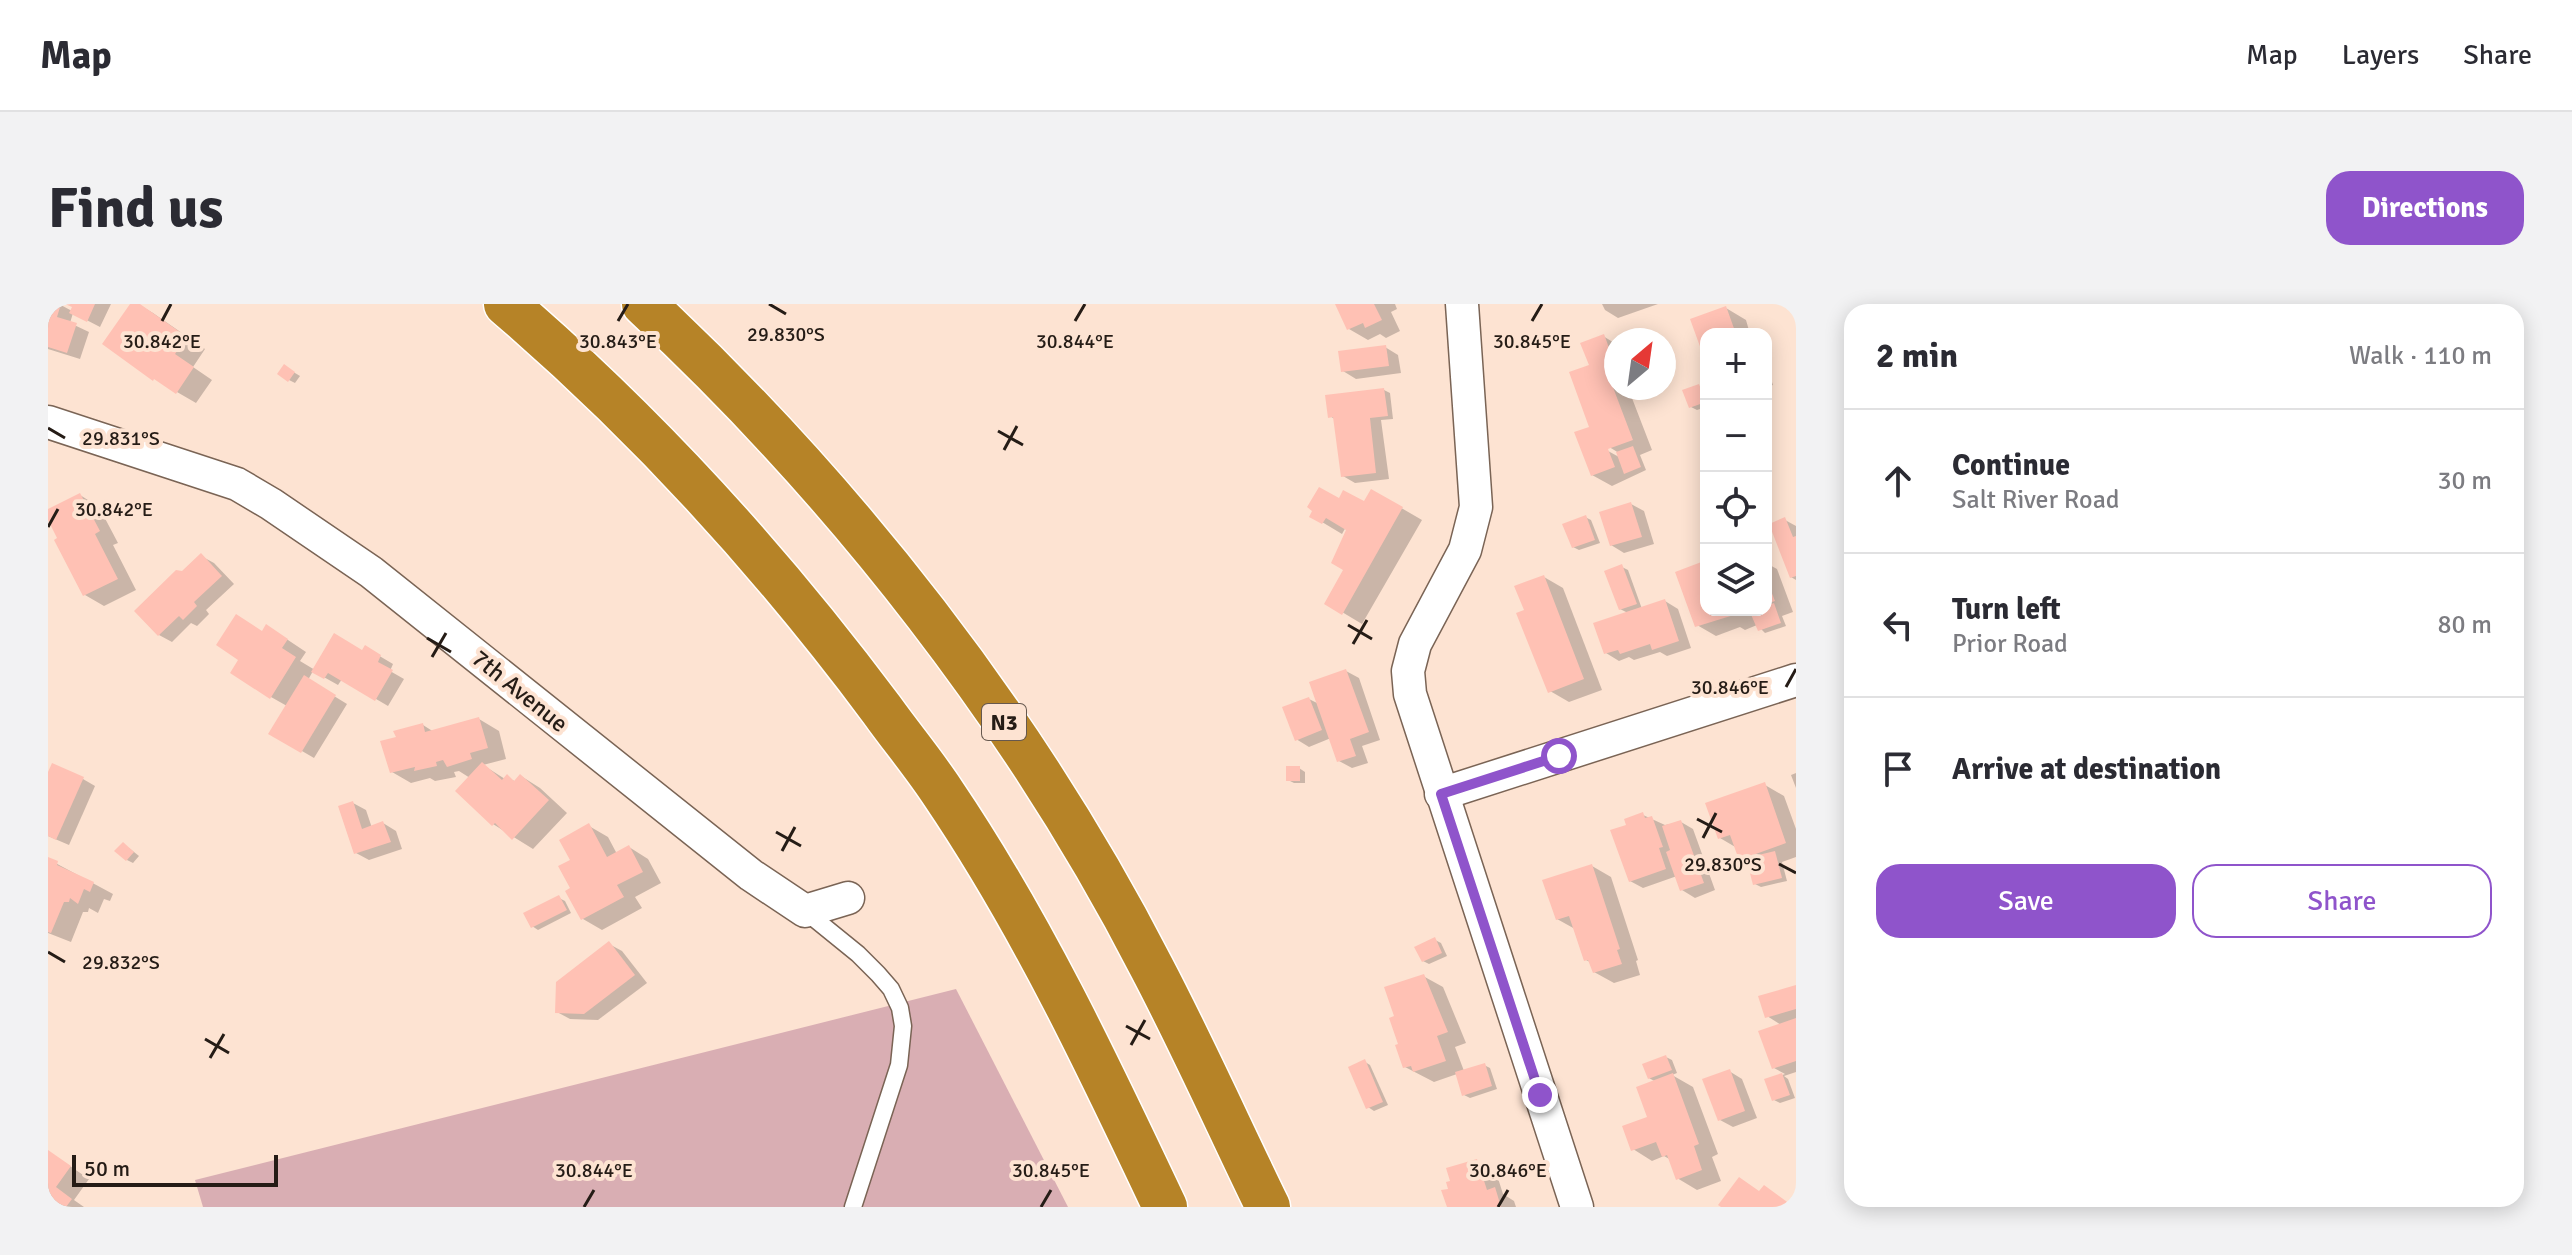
<!DOCTYPE html>
<meta charset="utf-8">
<style>
:root{--surface:#fff;--page:#f2f2f3;--text:#2b2b33;--muted:#7c7c81;--line:#e1e1e2;--accent:#8f54cb}
body{margin:0;font-family:Signika,sans-serif;background:var(--page);color:var(--text)}
.controls{position:absolute;right:24px;top:24px;display:grid;overflow:hidden;border-radius:16px;box-shadow:0 4px 20px #0003}
.controls button{width:72px;height:72px;display:grid;place-items:center;padding:0;border:0;border-bottom:2px solid var(--line);background:var(--surface);color:var(--text);font:40px sans-serif}
.compass{position:absolute;left:1556px;top:24px;width:72px;height:72px;border-radius:50%;background:var(--surface);box-shadow:0 4px 20px #0003;rotate:29deg}
.scale{position:absolute;left:24px;bottom:20px;width:206px;box-sizing:border-box;padding-left:8px;border:4px solid #251c16;border-top:0;font-size:22px;line-height:28px;white-space:nowrap;color:#251c16;-webkit-text-stroke:6px #fde3d2;paint-order:stroke}
.stop{position:absolute;width:24px;height:24px;margin:-18px;border:6px solid #8f54cb;border-radius:50%;background:#fff}
.stop.end{background:#8f54cb;border-color:#fff;box-shadow:0 2px 8px #0008}
.list{margin:0;padding:0;list-style:none}
h2{display:flex;justify-content:space-between;align-items:center;height:104px;margin:0;padding:0 32px;font-size:34px}
h2 small{font-size:26px;font-weight:400;color:var(--muted)}
.list li{display:grid;grid-template-columns:52px 1fr auto;gap:24px;align-items:center;box-sizing:border-box;height:144px;padding:0 32px;border-top:2px solid var(--line)}
.list b{display:block;font-size:30px;white-space:nowrap}
.list p{margin:0;font-size:26px;white-space:nowrap;color:var(--muted)}
.list em{font-size:26px;font-style:normal;color:var(--muted)}
.actions{display:flex;gap:16px;padding:24px 32px}
.actions a{flex:1;padding:18px 0;border:2px solid var(--accent);border-radius:24px;text-align:center;font-size:28px;color:var(--accent)}
.actions .main{background:var(--accent);color:#fff}
.icon{flex:none;width:44px;height:44px;fill:none;stroke:currentColor;stroke-width:2;stroke-linecap:round;stroke-linejoin:round}
.map{position:relative;flex:none;width:1748px;height:903px;overflow:hidden;border-radius:24px}
header{display:flex;align-items:center;gap:48px;box-sizing:border-box;height:112px;padding:0 40px;background:var(--surface);border-bottom:2px solid var(--line)}
header strong{font-size:38px}
nav{display:flex;gap:44px;margin-inline-start:auto;font-size:28px}
.intro{display:flex;align-items:center;justify-content:space-between;box-sizing:border-box;height:192px;padding:0 48px}
h1{margin:0;font-size:56px}
.button{padding:20px 36px;border-radius:24px;background:var(--accent);color:#fff;font-size:28px;font-weight:700}
main{display:flex;gap:48px;padding:0 48px}
aside{flex:1;background:var(--surface);border-radius:24px;box-shadow:0 4px 20px #0003}
.map>svg:first-child{display:block}
</style>
<header>
<strong>Map</strong>
<nav><a>Map</a><a>Layers</a><a>Share</a></nav>
</header>
<div class="intro"><h1>Find us</h1><a class="button">Directions</a></div>
<main>
<div class="map">
<svg width="1748" height="903" viewBox="0 0 1748 903">
<rect width="100%" height="100%" fill="#fde3d2"/>
<!-- green -->
<path fill="#d9aeb3" d="M908,685L1020,903H155L147,876Z"/>
<!-- shadow -->
<g fill="#0003" fill-rule="evenodd">
<path d="M0,0H11L24,7L26,3L22,0H63L52,23L25,9L22,19L41,28L32,55L0,45Z"/>
<path d="M84,0H90L105,9L157,45L145,63L164,76L148,99L129,88Z"/>
<path d="M1289,0H1347L1349,5L1343,8L1352,27L1338,34L1332,30L1320,36L1301,25Z"/>
<path d="M1554,0H1610L1570,14L1557,6Z"/>
<path d="M1678,4L1698,16L1702,30H1658V55L1644,16Z"/>
<path d="M1555,32L1568,40V84H1590L1591,86L1582,89L1604,146L1592,151L1598,166L1564,182L1544,171L1543,62ZM1553,138L1571,149V153L1551,142Z"/>
<path d="M1337,43L1350,51L1353,69L1308,75L1295,67Z"/>
<path d="M1718,61L1725,81L1718,83Z"/>
<path d="M237,63L252,72L247,79L241,76Z"/>
<path d="M1651,83L1658,89V103L1649,106L1643,103Z"/>
<path d="M1336,86L1342,89L1345,115L1333,116L1341,175L1307,179L1295,172L1288,116L1282,112Z"/>
<path d="M1324,187L1374,216L1314,320L1279,299L1298,266L1302,223L1299,221L1294,230L1264,212L1292,197L1317,200Z"/>
<path d="M32,191L51,203L70,239L65,241L88,286L56,302L37,291L0,212V207Z"/>
<path d="M1583,200L1596,207L1606,240L1576,249L1563,241Z"/>
<path d="M1537,213L1543,216L1552,239L1531,246L1525,243Z"/>
<path d="M1737,216L1748,222V276L1743,273Z"/>
<path d="M153,252L166,259L186,280L158,306L161,310L149,322L143,319L124,338L111,331L135,270Z"/>
<path d="M1718,259L1729,265L1745,308L1734,312L1738,322L1717,329L1709,321L1697,326L1692,323L1668,332L1649,321L1655,260L1658,261V306H1718Z"/>
<path d="M1574,263L1580,266L1594,305L1617,297L1630,305L1643,344L1619,352L1612,348L1586,356L1581,353L1571,357L1558,349L1580,309L1572,305Z"/>
<path d="M1496,273L1515,284L1554,386L1521,398L1502,387L1478,308Z"/>
<path d="M215,329L237,334L258,348L252,357L267,366L315,348L318,344L345,360L342,367L356,375L340,402L294,375L290,381L265,367L260,376L299,400L266,454L223,429L239,402L223,393Z"/>
<path d="M1298,367L1311,374L1332,436L1314,442L1320,459L1304,464L1291,457L1283,434L1261,443L1248,435L1261,395L1271,400Z"/>
<path d="M431,415L451,427L458,455L435,461L457,475L459,473L468,478L473,472L492,484L519,509L485,545L445,520L422,474L411,467L406,468L408,473L387,477L382,474L363,479L344,468L351,434L375,421L386,428Z"/>
<path d="M1251,464L1257,468V479H1246L1240,476Z"/>
<path d="M1748,469V484L1743,471Z"/>
<path d="M0,473L35,475L47,482L21,541L0,532Z"/>
<path d="M1717,481L1736,492L1748,525V553L1734,558L1739,577L1713,583L1707,580L1701,559L1693,554L1689,544L1672,534Z"/>
<path d="M305,499L318,506L324,524L335,519L348,527L354,545L321,556L308,549Z"/>
<path d="M1595,511L1617,521L1633,518L1645,525L1667,586L1647,594L1634,586L1629,572L1595,584L1582,577L1580,522Z"/>
<path d="M541,522L560,533L569,550L581,543L600,555L613,579L587,593L594,604L554,626L535,615L525,585V557Z"/>
<path d="M81,544L91,552L85,559L79,556Z"/>
<path d="M0,555L65,590L62,597L56,595L50,609L41,604L40,608H35L23,638L0,629Z"/>
<path d="M1544,562L1563,573L1590,656L1588,657L1592,671L1566,679L1546,668L1544,659L1538,656L1527,625L1509,615Z"/>
<path d="M511,594L517,597L523,609L490,626L484,622Z"/>
<path d="M1387,636L1393,639L1399,652L1381,660L1375,657Z"/>
<path d="M561,640L574,647L599,679L550,716L522,715L509,708Z"/>
<path d="M1375,672L1395,683L1418,739L1407,743L1416,767L1436,761L1442,764L1449,785L1422,794L1416,791L1409,770L1386,778L1357,763L1349,713Z"/>
<path d="M1748,683V768L1736,772L1740,775L1747,794L1732,799L1726,796L1719,777L1737,770L1726,764L1733,721L1719,712Z"/>
<path d="M1618,753L1624,756L1629,769L1624,771L1645,783L1670,850L1664,853L1673,877L1649,886L1629,874L1623,856L1616,852L1604,857L1585,845L1602,815L1608,778L1601,774Z"/>
<path d="M1317,758L1322,761L1340,801L1326,807L1320,803Z"/>
<path d="M1681,767L1694,775L1709,814L1685,823L1672,816Z"/>
<path d="M0,847L41,875L26,896L36,903H0Z"/>
<path d="M1428,857L1448,868L1455,890L1466,897L1468,903H1401L1402,886Z"/>
</g>
<!-- building -->
<g fill="#ffc1b4">
<path d="M0,0H13L9,13L29,19L19,49L0,43Z"/>
<path d="M17,0H47L39,18L21,9L24,3Z"/>
<path d="M82,0H92L139,33L127,50L146,63L128,90L106,75L105,77L54,40Z"/>
<path d="M1287,0H1326L1334,16L1317,24L1315,19L1299,26Z"/>
<path d="M1678,2L1688,30H1658V59L1642,15Z"/>
<path d="M1556,30L1568,63V77L1563,78L1585,136L1560,145L1567,163L1543,172L1526,128L1541,123L1521,68L1541,61L1532,39Z"/>
<path d="M1338,41L1341,62L1293,68L1290,47Z"/>
<path d="M236,60L247,68L240,78L229,70Z"/>
<path d="M1651,80L1658,98L1641,104L1634,86Z"/>
<path d="M1336,84L1340,112L1322,114L1328,169L1293,173L1285,113L1280,114L1277,91Z"/>
<path d="M1585,142L1593,163L1576,170L1568,148Z"/>
<path d="M1271,183L1291,194L1295,186L1316,197L1323,185L1355,203L1294,311L1276,300L1295,266L1283,259L1298,226L1278,214L1274,220L1261,213L1264,207L1259,203Z"/>
<path d="M32,189L52,227L47,230L70,275L35,292L6,236L9,234L0,216V205Z"/>
<path d="M1583,198L1594,233L1562,242L1551,208Z"/>
<path d="M1538,211L1547,236L1524,244L1514,220Z"/>
<path d="M1737,213L1745,233L1748,232V272L1742,274L1721,220Z"/>
<path d="M153,249L174,272L146,298L149,302L135,316L131,312L110,332L86,307L128,266L134,267Z"/>
<path d="M1656,257L1658,264V306H1702L1647,323L1627,268Z"/>
<path d="M1574,260L1589,300L1571,306L1556,267Z"/>
<path d="M1496,271L1536,375L1500,389L1468,309L1476,306L1466,282Z"/>
<path d="M1718,274L1727,297L1718,300Z"/>
<path d="M1617,295L1631,337L1604,346L1602,340L1572,350L1570,346L1556,350L1545,319Z"/>
<path d="M1726,299L1733,319L1710,327L1702,308L1718,306V302Z"/>
<path d="M188,310L214,327L218,320L240,335L234,344L248,353L222,395L182,369L190,356L168,341Z"/>
<path d="M286,329L314,346L317,341L333,351L330,358L345,366L327,397L280,369L276,375L263,368Z"/>
<path d="M1298,365L1321,428L1302,435L1308,452L1289,458L1261,378Z"/>
<path d="M256,371L288,391L253,449L220,430Z"/>
<path d="M1261,393L1274,426L1247,437L1234,403Z"/>
<path d="M431,413L440,444L422,449L424,455L399,463L395,456L388,458L389,462L366,467L367,463L342,469L332,437L348,433L345,427L375,419L377,428Z"/>
<path d="M434,458L454,476L459,470L466,477L472,470L501,496L464,536L447,519L444,522L407,487Z"/>
<path d="M4,459L36,473L8,536L0,532V468Z"/>
<rect x="1238" y="462" width="14" height="15"/>
<path d="M1717,478L1738,539L1691,556L1682,531L1670,535L1657,499Z"/>
<path d="M305,497L314,525L335,517L343,538L306,550L290,502Z"/>
<path d="M1595,508L1597,514L1604,512L1615,543L1611,544L1618,565L1581,578L1562,526L1578,521L1576,515Z"/>
<path d="M1633,516L1656,579L1632,587L1618,548L1622,546L1614,522Z"/>
<path d="M541,519L559,553L581,541L595,568L569,581L576,593L533,616L517,587L522,584L510,562L522,556L511,536Z"/>
<path d="M75,538L86,548L78,557L66,547Z"/>
<path d="M1727,547L1734,574L1705,581L1698,554Z"/>
<path d="M0,553L10,557L9,561L46,578L42,588L36,585L30,600L22,594L21,598H16L3,629L0,628Z"/>
<path d="M1544,560L1572,645L1569,646L1574,660L1545,669L1540,656L1536,657L1521,612L1508,616L1494,576Z"/>
<path d="M511,591L519,606L483,624L475,609Z"/>
<path d="M1387,633L1394,649L1374,658L1366,643Z"/>
<path d="M561,637L587,671L536,710L507,709L508,678Z"/>
<path d="M1376,670L1400,728L1389,732L1398,757L1365,768L1363,762L1355,764L1347,741L1350,740L1341,714L1346,712L1336,683Z"/>
<path d="M1748,681V705L1717,714L1710,692Z"/>
<path d="M1748,714V757L1724,765L1710,727Z"/>
<path d="M1618,751L1624,766L1600,775L1594,760Z"/>
<path d="M1317,755L1335,798L1318,805L1300,763Z"/>
<path d="M1437,759L1444,782L1414,792L1407,768Z"/>
<path d="M1682,765L1697,807L1670,817L1654,775Z"/>
<path d="M1625,769L1651,840L1646,842L1654,866L1628,876L1619,851L1614,853L1608,838L1583,847L1574,822L1599,813L1588,783Z"/>
<path d="M1734,769L1742,791L1724,797L1716,775Z"/>
<path d="M0,846L23,862L8,883L24,895L18,903H0Z"/>
<path d="M1429,855L1439,886L1447,883L1453,903H1399L1393,886L1400,885L1398,878L1402,877L1398,864Z"/>
<path d="M1691,873L1711,887L1716,881L1746,903H1673L1670,901Z"/>
</g>
<g fill="none" stroke-linecap="round" stroke-linejoin="round">
<!-- service casing -->
<g stroke="#7a6455" stroke-width="19">
<path id="service" d="M757,607L810,650L830,670L843,685L852,704L855,722L851,761L805,903"/>
</g>
<!-- minor casing -->
<g stroke="#7a6455" stroke-width="35">
<g id="minor">
<path d="M1414,0L1428,203L1417,246L1367,340L1360,367L1362,390L1529,903"/>
<path d="M0,118L189,180L223,200L323,268L703,571L757,607L800,594"/>
<path d="M1393,490L1748,376"/>
</g>
</g>
<!-- motorway casing -->
<g stroke="#fff" stroke-width="47">
<g id="motorway">
<path d="M458,0C599,121 723,257 834,406C854,434 876,460 895,489C983,619 1050,761 1117,903"/>
<path d="M596,0C798,188 978,418 1104,664C1145,742 1181,823 1220,903"/>
</g>
</g>
<!-- service -->
<use href="#service" stroke="#fff" stroke-width="16"/>
<!-- minor -->
<use href="#minor" stroke="#fff" stroke-width="32"/>
<!-- motorway -->
<use href="#motorway" stroke="#b68327" stroke-width="44"/>
</g>
<g fill="none" stroke-linecap="round" stroke-linejoin="round">
<!-- route -->
<path stroke="#8f54cb" stroke-width="10" d="M1492,791L1393,490L1511,452"/>
</g>
<!-- ticks -->
<path fill="none" stroke="#251c16" stroke-width="3" d="M721,0L738,10M114,17L123,0M570,17L580,0M1027,17L1037,0M1484,17L1494,0M0,124L17,134M950,127L975,141M956,146L969,122M0,223L10,205M1300,321L1324,335M379,334L403,348M1305,340L1319,316M384,353L398,329M1738,383L1748,365M1649,515L1674,528M728,528L753,542M1655,534L1668,509M734,547L747,523M1731,560L1748,569M0,648L17,658M1078,722L1102,735M157,735L181,749M1083,741L1097,716M162,754L176,730M536,903L546,886M993,903L1003,886M1450,903L1460,886"/>
<g text-anchor="middle" dominant-baseline="central" stroke-width="8" stroke-linejoin="round" paint-order="stroke">
<!-- shield labels -->
<rect fill="#fde3d2" stroke="#66584e" stroke-width="2" x="934" y="400" width="44" height="36" rx="6"/>
<g font-size="22" font-weight="bold" fill="#251c16">
<text x="956" y="418">N3</text>
</g>
<!-- street labels -->
<g font-size="24" fill="#251c16" stroke="#fde3d2">
<text transform="translate(472 387) rotate(39)">7th Avenue</text>
</g>
</g>
<g font-size="20" text-anchor="middle" fill="#251c16" stroke="#fde3d2" stroke-width="8" stroke-linejoin="round" paint-order="stroke">
<text x="738" y="37">29.830°S</text>
<text x="114" y="44">30.842°E</text>
<text x="570" y="44">30.843°E</text>
<text x="1027" y="44">30.844°E</text>
<text x="1484" y="44">30.845°E</text>
<text x="73" y="141">29.831°S</text>
<text x="66" y="212">30.842°E</text>
<text x="1682" y="390">30.846°E</text>
<text x="1675" y="567">29.830°S</text>
<text x="73" y="665">29.832°S</text>
<text x="546" y="873">30.844°E</text>
<text x="1003" y="873">30.845°E</text>
<text x="1460" y="873">30.846°E</text>
</g>
</svg>
<div class="controls">
<button>+</button>
<button>−</button>
<button><svg class="icon" aria-label="locate" viewBox="0 0 24 24"><circle cx="12" cy="12" r="6"/><path d="M12 2v4M12 18v4M2 12h4M18 12h4"/></svg></button>
<button><svg class="icon" aria-label="layers" viewBox="0 0 24 24"><path d="M12 4l9 5-9 5-9-5zM3 14l9 5 9-5"/></svg></button>
</div>
<svg class="compass" viewBox="-18 -18 36 36"><path d="M0-13l5 13h-10z" fill="#e53935"/><path d="M0 13l5-13h-10z" fill="#7c7c81"/></svg>
<div class="scale">50 m</div>
<div class="stop" style="left:1511px;top:452px"></div>
<div class="stop end" style="left:1492px;top:791px"></div>
</div>
<aside>
<h2>2 min<small>Walk · 110 m</small></h2>
<ul class="list">
<li><svg class="icon" aria-label="ahead" viewBox="0 0 24 24"><path d="M12 20V5M6 11l6-6 6 6"/></svg><div><b>Continue</b><p>Salt River Road</p></div><em>30 m</em></li>
<li><svg class="icon" aria-label="left" viewBox="0 0 24 24"><path d="M17 20v-9H6M10 6l-5 5 5 5"/></svg><div><b>Turn left</b><p>Prior Road</p></div><em>80 m</em></li>
<li><svg class="icon" aria-label="arrive" viewBox="0 0 24 24"><path d="M6 21V4h12l-3 4 3 4H6"/></svg><div><b>Arrive at destination</b></div></li>
</ul>
<div class="actions"><a class="main">Save</a><a>Share</a></div>
</aside>
</main>
